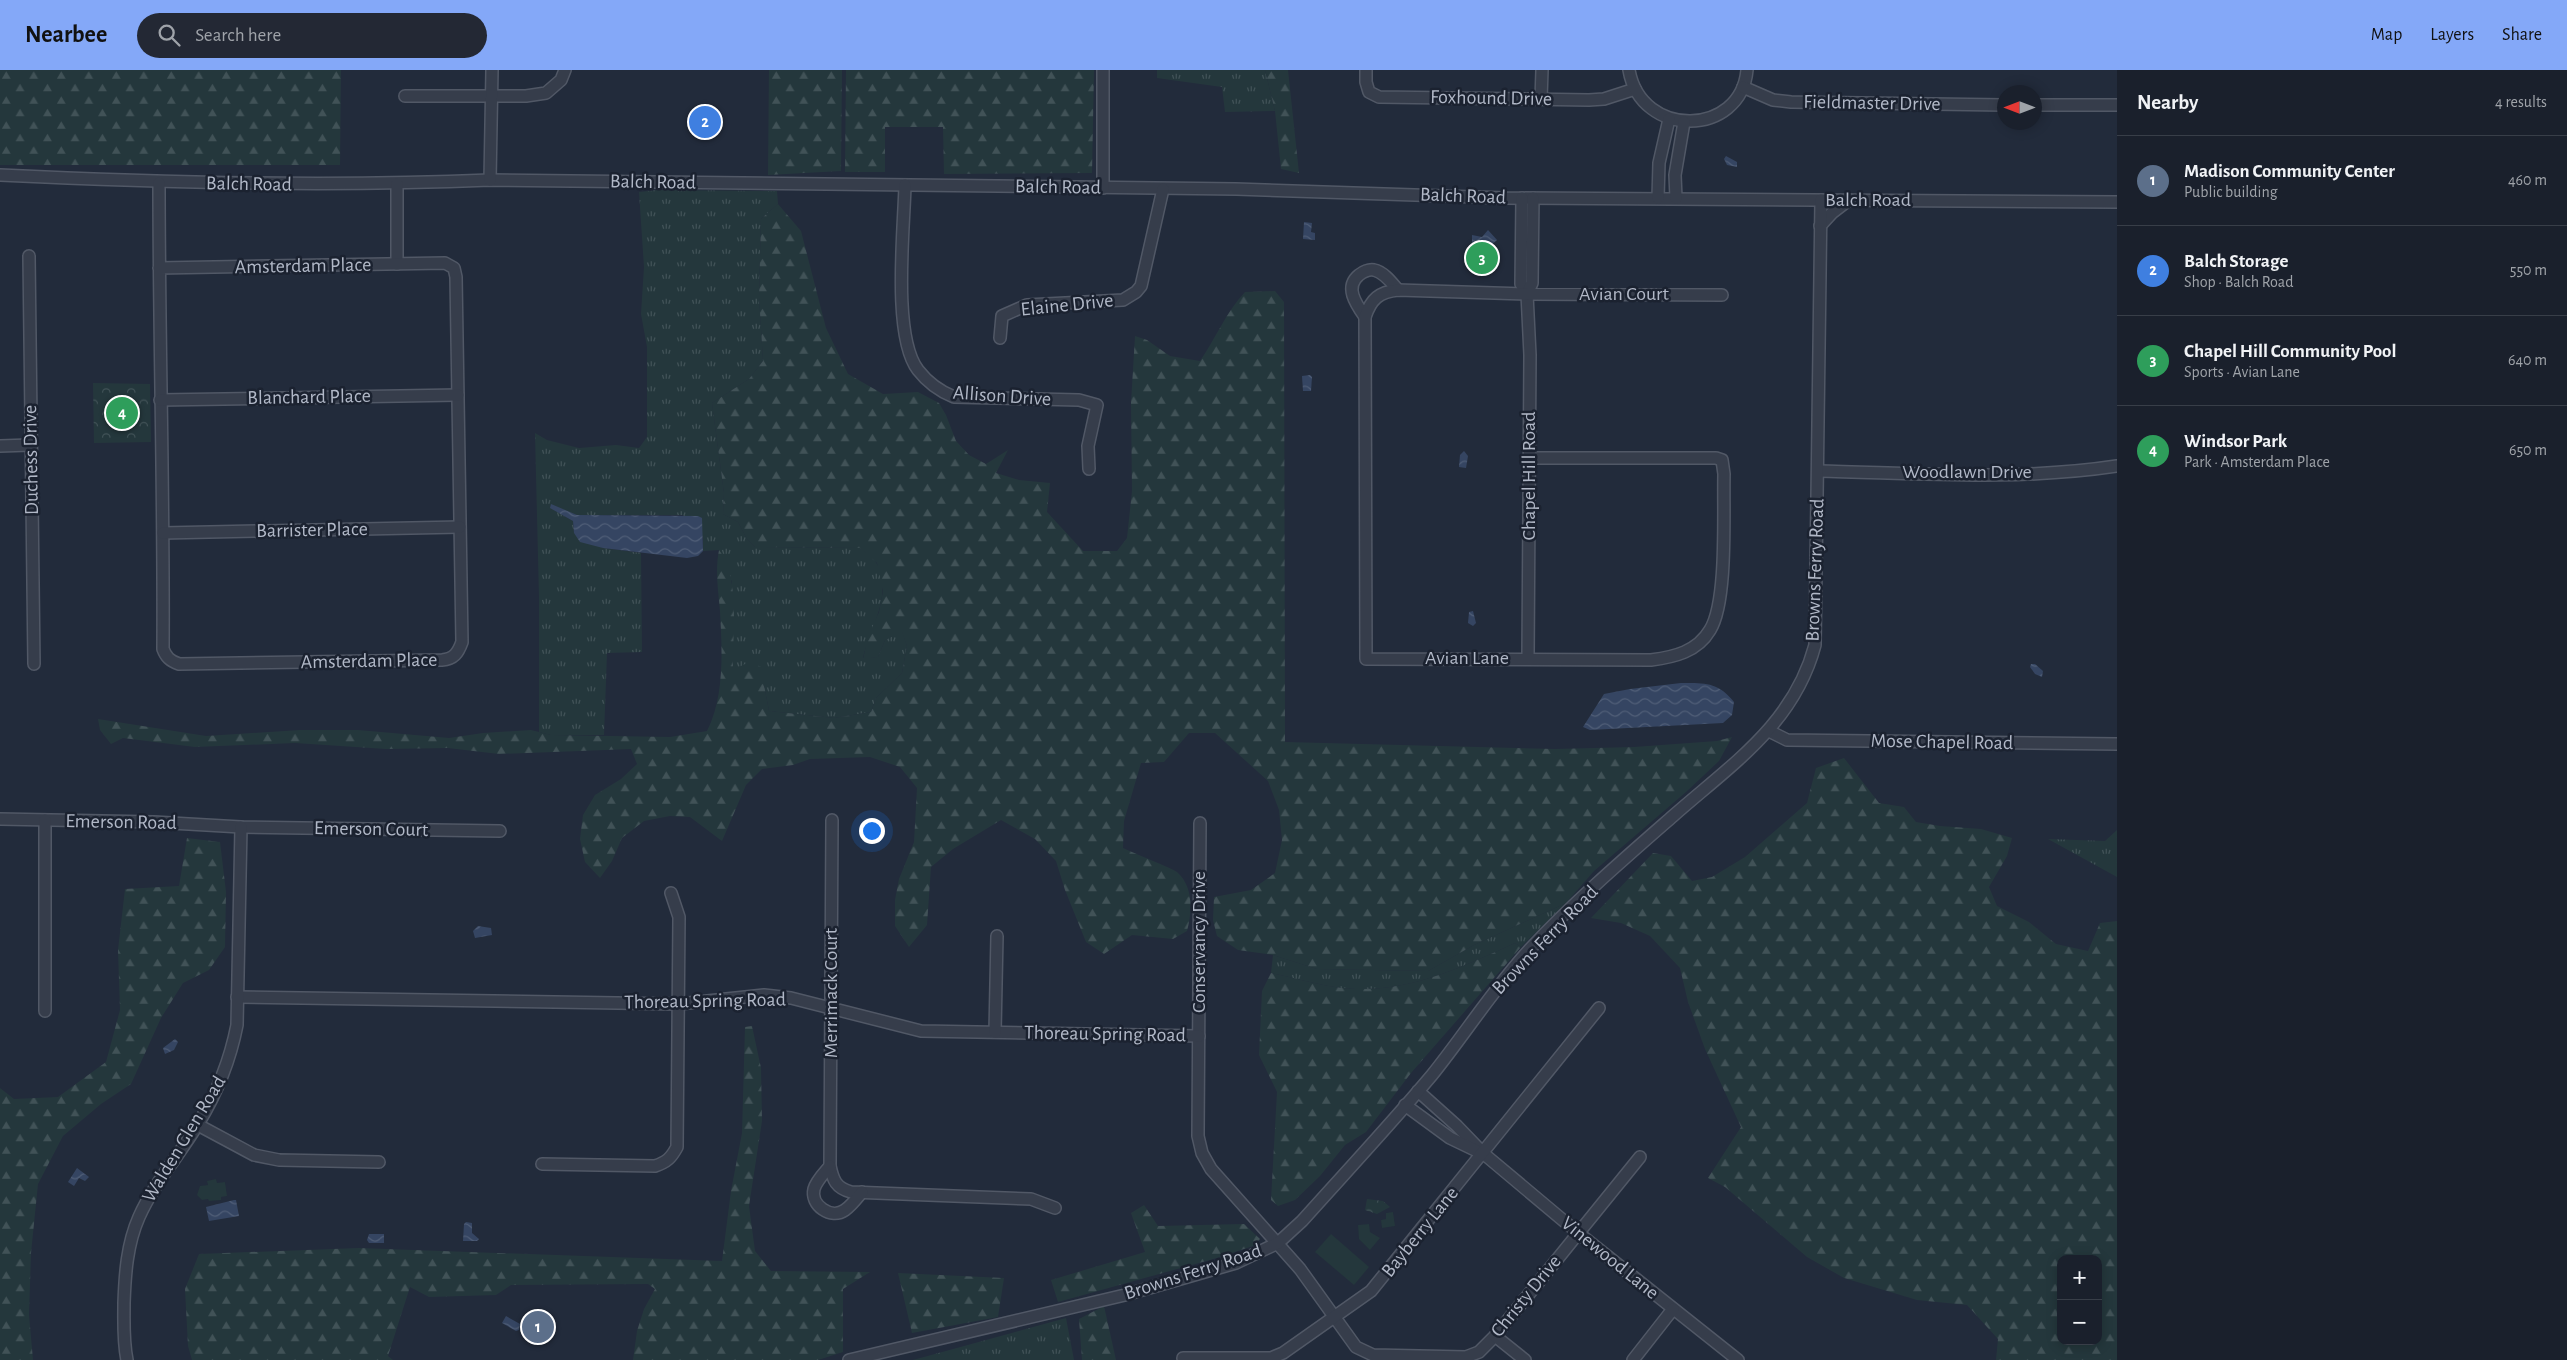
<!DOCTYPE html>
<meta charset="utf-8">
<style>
:root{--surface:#1a202c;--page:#232834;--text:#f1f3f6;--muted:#9fa3a9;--line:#383e48;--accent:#84a8f8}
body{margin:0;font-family:"Alegreya Sans",sans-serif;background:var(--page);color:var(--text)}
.controls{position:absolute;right:15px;bottom:15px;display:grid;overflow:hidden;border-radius:10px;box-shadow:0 2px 12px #0003}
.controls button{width:45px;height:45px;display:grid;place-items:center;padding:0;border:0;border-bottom:1px solid var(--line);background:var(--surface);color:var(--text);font:25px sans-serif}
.compass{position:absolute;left:1997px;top:15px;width:45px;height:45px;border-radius:50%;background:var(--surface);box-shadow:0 2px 12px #0003;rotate:270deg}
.you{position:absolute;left:871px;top:760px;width:18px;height:18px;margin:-12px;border:4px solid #fff;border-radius:50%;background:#1a73e8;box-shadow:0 0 0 8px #1a73e833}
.badge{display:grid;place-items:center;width:32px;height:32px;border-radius:50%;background:var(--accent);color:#fff;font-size:16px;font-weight:700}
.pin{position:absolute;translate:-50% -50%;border:2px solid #fff;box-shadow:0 1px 5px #0006}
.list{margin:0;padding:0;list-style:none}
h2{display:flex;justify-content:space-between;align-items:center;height:65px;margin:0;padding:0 20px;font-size:21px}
h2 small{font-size:16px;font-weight:400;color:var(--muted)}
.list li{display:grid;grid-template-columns:32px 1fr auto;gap:15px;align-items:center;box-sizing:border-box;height:90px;padding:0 20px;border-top:1px solid var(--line)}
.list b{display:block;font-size:19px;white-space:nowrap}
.list p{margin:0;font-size:16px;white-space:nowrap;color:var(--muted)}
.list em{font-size:16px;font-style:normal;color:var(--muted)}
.icon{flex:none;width:28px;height:28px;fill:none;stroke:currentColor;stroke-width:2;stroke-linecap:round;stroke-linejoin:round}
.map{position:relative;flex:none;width:2117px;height:1290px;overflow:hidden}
header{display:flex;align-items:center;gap:30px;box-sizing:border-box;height:70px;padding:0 25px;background:var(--accent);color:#111}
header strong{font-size:24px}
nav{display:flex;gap:28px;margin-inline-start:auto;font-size:18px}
.search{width:350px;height:45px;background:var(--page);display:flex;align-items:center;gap:12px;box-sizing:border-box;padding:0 18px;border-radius:28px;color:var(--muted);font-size:19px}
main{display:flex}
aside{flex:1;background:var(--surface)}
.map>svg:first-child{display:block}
</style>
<header>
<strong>Nearbee</strong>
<div class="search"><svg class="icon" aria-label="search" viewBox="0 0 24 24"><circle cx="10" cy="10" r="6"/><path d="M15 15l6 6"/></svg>Search here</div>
<nav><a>Map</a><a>Layers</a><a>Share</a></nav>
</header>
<main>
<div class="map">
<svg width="2117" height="1290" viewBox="0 0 2117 1290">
<defs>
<pattern id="grass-tufts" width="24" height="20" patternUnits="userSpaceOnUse" patternTransform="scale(1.25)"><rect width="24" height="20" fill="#24373c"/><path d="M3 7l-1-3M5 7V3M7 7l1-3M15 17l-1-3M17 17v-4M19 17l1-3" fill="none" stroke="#415257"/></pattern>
<pattern id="forest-firs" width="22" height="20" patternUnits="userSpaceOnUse" patternTransform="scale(1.25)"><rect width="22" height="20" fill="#24373c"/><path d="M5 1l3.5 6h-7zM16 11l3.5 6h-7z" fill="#415257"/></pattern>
<pattern id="park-crowns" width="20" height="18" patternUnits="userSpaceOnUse" patternTransform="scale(1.25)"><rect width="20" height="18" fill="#24373c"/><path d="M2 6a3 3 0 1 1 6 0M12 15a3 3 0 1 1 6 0" fill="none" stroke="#415257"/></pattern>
<pattern id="water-waves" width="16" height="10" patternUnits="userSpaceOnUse" patternTransform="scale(1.25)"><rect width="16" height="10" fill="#354562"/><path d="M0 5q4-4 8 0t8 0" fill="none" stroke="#505e77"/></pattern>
</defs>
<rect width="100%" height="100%" fill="#222b3b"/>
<!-- grass -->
<g fill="url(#grass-tufts)">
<path d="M1157,0H1265L1275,41L1225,42L1222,17L1157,8Z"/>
<path d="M657,120L777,121L778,134L761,149L759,227L763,291L749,309L712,333L724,423L723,444L738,452L747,469L755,477L860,478C865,482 874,488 877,494C893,525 870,558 863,588L878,587L885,570L902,561L907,576L902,603L876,628L871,642L834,648L769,641L764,615L733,600L732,512L719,480L703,481V467L683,445H577L551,435V438L573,451L574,463L603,478L641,483L642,582L607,583L604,665H551L539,662V527L535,363L547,370L579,378L616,375L639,378L647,367V277L641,244L644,197L639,122Z"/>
<path d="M2117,760V807L2048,769L2105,771Z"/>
<path d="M1566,833L1521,877L1515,873C1458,899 1400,927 1335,917C1314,914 1292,907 1271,903L1273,885L1317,899L1428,901L1474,875Z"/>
<path d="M1066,1248L1074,1290H913Z"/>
</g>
<!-- forest -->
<g fill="url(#forest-firs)" fill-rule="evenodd">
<path d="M0,0H341L340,95H0Z"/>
<path d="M769,0H842L841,101L768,105Z"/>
<path d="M846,0H1094L1092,103L944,104L943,57H885V102H845Z"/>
<path d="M1265,0H1288L1299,103L1281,99L1275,41Z"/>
<path d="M778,134L801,161L826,258L848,304L883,324L918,322L939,333L946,345L956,371L969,385L986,394L1008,380L996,403L1019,410L1050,413L1047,442L1083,481H1117L1127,468L1132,421L1131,333L1135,266L1147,270L1170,286L1200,291C1216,268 1226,242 1245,222L1275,221L1284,232L1285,672L1555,679L1634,677L1717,671L1732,667L1719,691L1686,722L1594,801L1566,833L1474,875L1428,901L1317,899L1273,885L1238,880L1217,866L1213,850L1214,827L1251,820L1275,803L1282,770L1279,740L1268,711L1215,663H1189L1164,692L1141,693L1124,751L1123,778C1133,783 1172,798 1177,802C1194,817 1192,842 1187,861L1173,869L1132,865L1104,884L1086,872L1065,820L1056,791L1035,769L1001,750L953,779L931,797L927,855L909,877L895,856V830L899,809L914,772L917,718L900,697L870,687L810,689L793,695L762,699L746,715L722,771L690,747L670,746L644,751L622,768L612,791L600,808L585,792L580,769L583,745L595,725L621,709L637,694L631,679L499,684L448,678L386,679L295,673L195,677L123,668L111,674L100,660L98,649L206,666L300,660H358L449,668L483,663L531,660L551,665L670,667L707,661C725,626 722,579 720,541C718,519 715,501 719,480C741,509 732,564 733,600L749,592L769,600L764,615L769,641L834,648L871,642L876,628L902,603L907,576L902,562L885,570L878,587L863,589L868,567L879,542L883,521L877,493L860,478L755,477L747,469L738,452L723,444L724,423L712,333L749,309L763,291L759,227L761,149Z"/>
<path d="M1844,688L1879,733L1904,737L1916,752L1940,756L1981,759L2012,768L2007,786L1989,817L1997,836L2029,852L2056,874L2088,881L2100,853L2117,851V1290H1996L1998,1269L1967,1235L1917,1230L1844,1208L1807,1187L1725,1117L1708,1108L1741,1057L1705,979L1688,932L1680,898L1650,866L1621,853L1591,848L1653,783L1671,786L1692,811L1712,807L1745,787L1807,733L1816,698ZM2061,1189H2098V1271H2061Z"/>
<path d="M187,768L220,772L226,822L225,877L209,900L183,913L161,948L131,1014L101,1034L63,1066L38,1114L31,1183L29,1245L33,1290H0V1018L14,1029L58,1027L106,992L120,940L118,880L125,819L179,816Z"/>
<path d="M1515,873L1521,877L1411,1003L1366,1062L1345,1075L1320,1106L1295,1130L1278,1136L1271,1130L1277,1022L1259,985L1262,921L1271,903C1292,907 1314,914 1335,917C1400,927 1458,899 1515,873Z"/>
<path d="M752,956L761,998L762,1051L749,1136L755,1181L771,1201L870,1202L843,1219V1282L818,1290H633L637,1261L644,1239L655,1219L648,1214L511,1215L496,1225L429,1227L410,1217L388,1286L393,1290H192L188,1276L185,1219L199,1184L359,1178L722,1191L731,1121L742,1063L745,957Z"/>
<path d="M1144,1135L1158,1156L1244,1154L1260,1169L1253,1176L1217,1188L1058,1232L1051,1210L1145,1182L1131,1143Z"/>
<path d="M898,1203L1004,1208L998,1247L912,1263Z"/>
<path d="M1104,1236L1116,1290H1082L1079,1249Z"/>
</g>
<!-- park -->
<g fill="url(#park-crowns)">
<path d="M93,313L150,314L151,372L94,373Z"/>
<path d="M1367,1129L1383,1131L1390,1137L1377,1144L1365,1140Z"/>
</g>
<!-- pitch -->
<g fill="#24373c">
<path d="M1472,183H1492V194L1480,198L1477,193H1472Z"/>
<path d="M216,1109L217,1113L225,1112L227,1126L221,1127V1130L209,1131L208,1129L202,1130L197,1125L200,1116L208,1115L207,1111Z"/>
<path d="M1393,1142L1395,1156L1382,1158L1381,1150L1386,1149V1143Z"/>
<path d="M1369,1154L1370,1162L1380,1168L1370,1180L1359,1169L1358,1155Z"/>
<path d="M1331,1164L1369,1197L1354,1215L1315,1182Z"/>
</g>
<!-- water -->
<g fill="url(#water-waves)">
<path d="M1726,86L1737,92V97L1727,95L1724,89Z"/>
<path d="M1304,152L1312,153L1311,162L1315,163V170L1303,169Z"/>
<path d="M1488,160L1497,170L1487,179L1472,181V165L1482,167Z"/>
<path d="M1310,305L1312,307L1311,321H1303L1302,306Z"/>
<path d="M1464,381L1468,386L1466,398L1459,397L1460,385Z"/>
<path d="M551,434L577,445L698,446L702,448L703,481L698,486L687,488L603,478L580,472L574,463L573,451L550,438Z"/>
<path d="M1473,541L1476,553L1473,556L1468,553L1469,542Z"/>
<path d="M2031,594H2035L2043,601L2042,607L2035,604L2030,597Z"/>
<path d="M1681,613C1705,613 1718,612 1734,632L1732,645L1723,653L1590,660L1583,657L1604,624L1630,619Z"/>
<path d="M478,856L491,858L492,865L475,868L473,861Z"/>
<path d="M175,969L178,972L174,980L165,984L163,978Z"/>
<path d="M77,1098L89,1107L85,1111L79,1108L74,1116L68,1112Z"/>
<path d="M234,1130H236L239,1146L209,1151L206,1137Z"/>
<path d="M466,1152L472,1153V1163L479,1169L477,1171H463L464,1154Z"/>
<path d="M369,1164H384V1173H369L367,1170Z"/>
<path d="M506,1246L520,1254L519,1260L516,1261L502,1253Z"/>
</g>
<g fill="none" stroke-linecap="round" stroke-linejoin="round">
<!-- minor casing -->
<g stroke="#515866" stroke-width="14">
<g id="minor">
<path d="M1366,0V12L1369,22L1379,27L1589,30L1604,29L1635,19"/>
<path d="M1629,0C1641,69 1741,67 1747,0"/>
<path d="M1743,17L1773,30L1791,32L2004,35"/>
<path d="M405,26H526L546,23L561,10L565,0"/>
<path d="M1541,29L1542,0"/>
<path d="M2034,35H2117"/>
<path d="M0,105C164,113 326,117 490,110L1236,119L1506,128L2117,132"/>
<path d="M490,110L492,0"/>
<path d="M397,114V194"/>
<path d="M905,115C904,159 892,266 918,300C928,313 939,321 954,327L1079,330L1097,335L1088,376L1089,399"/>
<path d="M1103,118V0"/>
<path d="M1522,128L1521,214L1527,224L1530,285L1528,588"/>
<path d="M1658,128L1659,93L1669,49"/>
<path d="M1676,128L1675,105L1684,52"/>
<path d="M1820,156L1832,143L1849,130"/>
<path d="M29,186L34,594"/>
<path d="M159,198L445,193L454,198L456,207L462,572C458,583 454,589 442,590L179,594C170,591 166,587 163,579C164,423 159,268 159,113"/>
<path d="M1527,224L1532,213L1533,128"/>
<path d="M1365,247C1356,234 1344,217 1359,205C1363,202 1368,199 1374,200C1384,202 1392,213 1398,220"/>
<path d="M1000,268L1002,246L1027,235L1123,230L1136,222L1141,216L1163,119"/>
<path d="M160,330L458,325"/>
<path d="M0,376L30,375"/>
<path d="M1529,388H1716L1722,390L1724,404C1723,441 1728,531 1710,560C1697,582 1674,587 1651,590L1366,589L1365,247C1371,229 1379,222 1398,220L1527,224L1722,225"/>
<path d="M1818,401C1917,403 2019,411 2117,396"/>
<path d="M163,463L460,457"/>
<path d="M1769,661L1787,670L2117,674"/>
<path d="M0,749L154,752L241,757L500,761"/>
<path d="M832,750L830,1096C833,1110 836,1118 851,1122L1031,1129L1055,1138"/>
<path d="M1200,753L1198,1066L1202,1083L1211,1099L1300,1199L1356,1277L1373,1285L1466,1287L1479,1282L1495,1266L1640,1087"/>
<path d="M237,927L679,934L764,925L791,928L921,961L1199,966"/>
<path d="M45,941V750"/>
<path d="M995,962L997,866"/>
<path d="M1418,1021L1457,1056L1484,1084L1577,1162L1738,1290"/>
<path d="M1405,1035L1450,1068L1477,1081"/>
<path d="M198,1055L254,1085L279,1090L379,1092"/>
<path d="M542,1094L655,1096C667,1092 671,1088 677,1077L679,847L671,823"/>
<path d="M830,1096C825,1102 816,1111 814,1119C810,1135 831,1150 845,1140C852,1135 857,1128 862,1122"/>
<path d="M1495,1266L1525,1290"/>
<path d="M1183,1288H1271L1283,1283L1371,1221L1599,938"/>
<path d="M127,1290C123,1271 124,1253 124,1233C125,1204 127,1174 139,1147C154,1113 179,1086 198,1054C217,1023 230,991 237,955L241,757"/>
<path d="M849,1290L1125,1225L1236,1193L1278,1173L1302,1151C1345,1103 1390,1055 1432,1005C1465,964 1494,918 1530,879C1574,832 1625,788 1673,746C1732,694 1794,654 1815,575L1821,130"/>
<path d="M1633,1290L1673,1239"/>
</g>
</g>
<!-- minor -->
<use href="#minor" stroke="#363d4b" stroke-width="11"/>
</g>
<g text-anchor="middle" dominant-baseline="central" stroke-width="5" stroke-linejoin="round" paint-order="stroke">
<!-- street labels -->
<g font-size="20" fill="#b1b8c7" stroke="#1b2230">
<text transform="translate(1491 28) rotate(1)">Foxhound Drive</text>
<text transform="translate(1872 33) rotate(1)">Fieldmaster Drive</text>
<text transform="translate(653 112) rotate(1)">Balch Road</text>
<text transform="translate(249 114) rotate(1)">Balch Road</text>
<text transform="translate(1058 117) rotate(1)">Balch Road</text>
<text transform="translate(1463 126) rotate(2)">Balch Road</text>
<text x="1868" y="130">Balch Road</text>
<text transform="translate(303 196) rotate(-1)">Amsterdam Place</text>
<text x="1624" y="224">Avian Court</text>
<text transform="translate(1067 235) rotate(-6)">Elaine Drive</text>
<text transform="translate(1002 326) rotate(4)">Allison Drive</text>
<text transform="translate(309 327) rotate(-1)">Blanchard Place</text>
<text transform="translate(31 390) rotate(-91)">Duchess Drive</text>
<text x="1967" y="402">Woodlawn Drive</text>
<text transform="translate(1529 406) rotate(-90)">Chapel Hill Road</text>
<text transform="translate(312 460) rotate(-1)">Barrister Place</text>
<text transform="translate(1815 500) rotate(-88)">Browns Ferry Road</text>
<text x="1467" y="588">Avian Lane</text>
<text transform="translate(369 591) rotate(-1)">Amsterdam Place</text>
<text transform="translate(1942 672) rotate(1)">Mose Chapel Road</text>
<text transform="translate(121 752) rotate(1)">Emerson Road</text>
<text transform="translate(371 759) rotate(1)">Emerson Court</text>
<text transform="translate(1545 870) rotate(-46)">Browns Ferry Road</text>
<text transform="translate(1199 872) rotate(-90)">Conservancy Drive</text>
<text transform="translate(831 923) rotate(-90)">Merrimack Court</text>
<text transform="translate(705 931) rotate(-1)">Thoreau Spring Road</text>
<text transform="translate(1105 964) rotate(1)">Thoreau Spring Road</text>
<text transform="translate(184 1069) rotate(-59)">Walden Glen Road</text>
<text transform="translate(1420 1162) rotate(-51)">Bayberry Lane</text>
<text transform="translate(1610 1188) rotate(39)">Vinewood Lane</text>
<text transform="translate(1193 1202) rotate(-18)">Browns Ferry Road</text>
<text transform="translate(1526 1226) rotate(-51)">Christy Drive</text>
</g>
</g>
</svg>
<div class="controls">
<button>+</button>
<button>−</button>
</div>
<svg class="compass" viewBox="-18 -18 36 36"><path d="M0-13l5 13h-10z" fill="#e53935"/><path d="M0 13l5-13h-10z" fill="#9fa3a9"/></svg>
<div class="you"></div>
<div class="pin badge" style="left:538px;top:1257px;background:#5c6f8a">1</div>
<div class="pin badge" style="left:705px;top:52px;background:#3f7fe0">2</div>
<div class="pin badge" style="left:1482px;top:188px;background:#2e9e5b">3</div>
<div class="pin badge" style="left:122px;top:343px;background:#2e9e5b">4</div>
</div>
<aside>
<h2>Nearby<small>4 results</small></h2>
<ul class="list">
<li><span class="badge" style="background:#5c6f8a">1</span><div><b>Madison Community Center</b><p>Public building</p></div><em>460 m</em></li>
<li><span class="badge" style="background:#3f7fe0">2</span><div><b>Balch Storage</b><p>Shop · Balch Road</p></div><em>550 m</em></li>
<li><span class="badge" style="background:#2e9e5b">3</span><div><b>Chapel Hill Community Pool</b><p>Sports · Avian Lane</p></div><em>640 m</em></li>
<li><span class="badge" style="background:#2e9e5b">4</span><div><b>Windsor Park</b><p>Park · Amsterdam Place</p></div><em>650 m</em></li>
</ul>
</aside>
</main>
